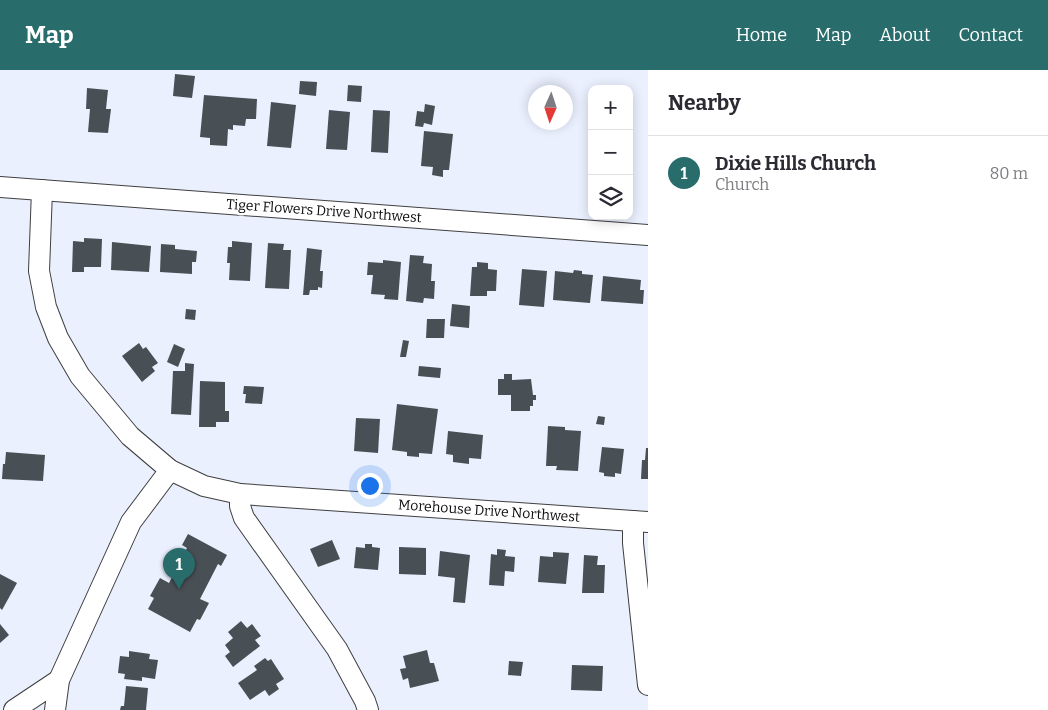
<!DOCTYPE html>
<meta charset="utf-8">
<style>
:root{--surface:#fff;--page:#f7f7f7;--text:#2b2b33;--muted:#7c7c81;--line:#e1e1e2;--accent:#286c6c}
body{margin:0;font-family:Bitter,serif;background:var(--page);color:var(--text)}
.controls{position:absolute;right:15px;top:15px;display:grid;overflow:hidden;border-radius:10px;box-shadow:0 2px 12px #0003}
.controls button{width:45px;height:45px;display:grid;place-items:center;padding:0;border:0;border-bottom:1px solid var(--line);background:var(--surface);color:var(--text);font:25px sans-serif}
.compass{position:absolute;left:528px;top:15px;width:45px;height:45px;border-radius:50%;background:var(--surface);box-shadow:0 2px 12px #0003;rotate:183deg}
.you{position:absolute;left:369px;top:415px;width:18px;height:18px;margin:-12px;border:4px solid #fff;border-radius:50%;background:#1a73e8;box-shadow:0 0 0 8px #1a73e833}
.badge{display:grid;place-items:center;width:32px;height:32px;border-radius:50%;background:var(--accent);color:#fff;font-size:16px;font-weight:700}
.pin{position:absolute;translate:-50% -41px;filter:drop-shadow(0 1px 2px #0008)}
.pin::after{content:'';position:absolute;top:26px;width:18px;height:15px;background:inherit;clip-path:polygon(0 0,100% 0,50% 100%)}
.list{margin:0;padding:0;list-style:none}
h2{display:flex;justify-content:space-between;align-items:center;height:65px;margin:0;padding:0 20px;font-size:21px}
h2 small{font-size:16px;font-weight:400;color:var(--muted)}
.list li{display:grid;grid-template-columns:32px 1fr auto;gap:15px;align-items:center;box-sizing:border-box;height:75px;padding:0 20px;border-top:1px solid var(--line)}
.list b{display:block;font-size:19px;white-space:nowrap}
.list p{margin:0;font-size:16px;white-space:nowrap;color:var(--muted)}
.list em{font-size:16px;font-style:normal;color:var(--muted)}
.icon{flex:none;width:28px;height:28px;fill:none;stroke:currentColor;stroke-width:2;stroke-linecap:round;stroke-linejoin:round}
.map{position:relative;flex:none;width:648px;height:640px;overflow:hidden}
header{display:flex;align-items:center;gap:30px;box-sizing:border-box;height:70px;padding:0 25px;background:var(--accent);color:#fff}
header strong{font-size:24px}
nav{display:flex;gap:28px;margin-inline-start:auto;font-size:18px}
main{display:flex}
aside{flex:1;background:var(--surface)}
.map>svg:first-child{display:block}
</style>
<header>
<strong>Map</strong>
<nav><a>Home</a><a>Map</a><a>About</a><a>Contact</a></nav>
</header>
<main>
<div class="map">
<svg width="648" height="640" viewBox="0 0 648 640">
<rect width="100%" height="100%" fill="#ebf0ff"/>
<!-- building -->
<g fill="#495055">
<path d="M175,4L195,6L192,28L173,26Z"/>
<path d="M300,11L317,12L316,26L299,24Z"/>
<path d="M348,15L362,16L361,32L347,31Z"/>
<path d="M87,18L108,20L106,39H111L108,63L88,62L90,39H86Z"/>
<path d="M204,25L257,29L256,49H246L245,56L233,55V60L228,59L227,76L210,75V68L200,67Z"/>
<path d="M271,32L296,35L291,78L267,76Z"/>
<path d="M425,34L435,36L432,55L424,53L423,57L415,56L417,41L424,42Z"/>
<path d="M329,40L350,42L347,80L326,79Z"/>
<path d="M373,40L390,41L388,83L371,82Z"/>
<path d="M424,61L453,64L449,100H443V107L432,105L433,97L421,96Z"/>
<path d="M84,168L102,169L101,197H84V202H72L73,171L84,172Z"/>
<path d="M232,171L252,173L250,211L229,210L230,193H227L228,177H232Z"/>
<path d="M112,172L151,176L149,202L111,200Z"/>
<path d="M268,173L284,174L283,180H291L289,219L265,218Z"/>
<path d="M161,174L175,175V179L197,181L196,192H192V204L160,202Z"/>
<path d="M307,178L322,180L320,201H323L322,218L318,217V220H310L309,225H303Z"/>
<path d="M410,185L424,186L423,193L432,194L431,211H435L434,229L424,228L423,233L406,231Z"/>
<path d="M383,190L401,192L398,230L384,229L385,225L371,224L373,205H367L368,192L383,193Z"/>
<path d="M477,192L488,193V199L497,200L496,221H487V226H470L472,197H477Z"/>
<path d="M522,199L547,201L544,237L519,235Z"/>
<path d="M574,200L582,201V204L593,205L590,233L553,230L555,201L573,203Z"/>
<path d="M603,206L641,210L640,220H644L643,234L601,231Z"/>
<path d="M452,234L470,236L469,258L450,256Z"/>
<path d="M186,239L196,240L195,250L185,249Z"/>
<path d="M427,249H445L444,268H426Z"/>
<path d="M403,270L409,271L406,287H400Z"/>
<path d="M139,273L143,279L146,277L158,293L152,297L155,301L142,312L122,286Z"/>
<path d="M174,274L185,279L178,297L167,292Z"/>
<path d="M185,293L194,294L191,345L171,344L173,301H185Z"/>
<path d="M419,296L441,298L440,308L418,306Z"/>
<path d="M504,304H512V310L531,309L533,325H536V330H533V336H530V341H511V325H498V309H504Z"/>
<path d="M200,311L225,312V341H229V352H216V357H199Z"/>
<path d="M244,316L264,317L262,334L245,333L246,324H243Z"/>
<path d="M397,334L438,339L432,384L419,383V387L407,386V382L392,380Z"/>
<path d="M598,346L605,347L604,355L596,354Z"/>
<path d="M356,348L380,349L378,383L354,381Z"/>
<path d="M548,356L565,357V360L581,361L578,401L556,400L557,396H546Z"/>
<path d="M448,361L483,365L481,389L469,388V394L453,392V385L446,384Z"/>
<path d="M602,377L624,379L621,404L615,403V407L604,406V403L599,402Z"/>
<path d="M646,378H648V409H641L642,390H645Z"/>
<path d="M6,382L45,385L43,411L2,409L3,394H5Z"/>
<path d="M188,464L227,485L221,496L218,494L200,529L209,533L200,550L197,549L190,562L148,539L154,528L150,526L160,508L169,513L187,478L182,475Z"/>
<path d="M332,470L340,489L318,497L310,479Z"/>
<path d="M365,474H372V477L380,478L378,500L354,498L356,477L365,478Z"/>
<path d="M399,477L426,478V505L399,504Z"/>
<path d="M497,479L506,480L505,486L515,487L514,502L505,501L504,516L489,515L491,484L497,485Z"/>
<path d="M440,481L470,485L465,533L453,532L455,508L438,506Z"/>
<path d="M553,482L569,483L566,514L538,512L540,486L553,487Z"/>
<path d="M584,485L598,486L597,495H605L604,523H582Z"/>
<path d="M0,504L17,513L2,540L0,538Z"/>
<path d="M241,551L247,558L252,554L261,566L255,570L260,576L233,597L225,586L230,582L225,575L233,568L228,562Z"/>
<path d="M0,554L9,565L0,573Z"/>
<path d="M427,580L430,593H434L439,611L410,618L408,608L403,610L400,599L406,598L403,586Z"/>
<path d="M129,581L150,584L149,589L158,590L155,609L142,607V611L124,609L125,604L118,603L120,586L129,587Z"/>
<path d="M265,588L268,591L271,589L284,609L276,614L279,619L269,626L265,620L250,630L238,613L257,600L254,596Z"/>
<path d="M509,591L523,592L521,606L508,605Z"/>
<path d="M572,595L603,596L602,621L571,620Z"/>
<path d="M126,616L148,618L146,640H120L121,636H124Z"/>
</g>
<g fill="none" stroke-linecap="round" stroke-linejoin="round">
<!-- minor casing -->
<g stroke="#3f3f3f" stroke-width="22">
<g id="minor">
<path d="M0,117L648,165"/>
<path d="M42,120L39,201L46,237L58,268L80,306L130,366L170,400L204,416L240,424L648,452"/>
<path d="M240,424V436L244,448L337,579L365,631L368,640"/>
<path d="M633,451V473L648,615"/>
<path d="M14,640L59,610"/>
<path d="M55,640L59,610L131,452L170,400"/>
</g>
</g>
<!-- minor -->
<use href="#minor" stroke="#fff" stroke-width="20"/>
</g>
<g text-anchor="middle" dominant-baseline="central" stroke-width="5" stroke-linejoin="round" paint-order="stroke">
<!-- street labels -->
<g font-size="14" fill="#0c0c0c" stroke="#fff">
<text transform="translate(324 141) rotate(4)">Tiger Flowers Drive Northwest</text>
<text transform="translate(489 441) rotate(4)">Morehouse Drive Northwest</text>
</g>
</g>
</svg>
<div class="controls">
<button>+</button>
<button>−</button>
<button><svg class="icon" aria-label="layers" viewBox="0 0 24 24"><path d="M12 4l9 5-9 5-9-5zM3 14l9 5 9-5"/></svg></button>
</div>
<svg class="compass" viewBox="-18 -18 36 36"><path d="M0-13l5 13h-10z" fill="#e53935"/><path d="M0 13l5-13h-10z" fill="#7c7c81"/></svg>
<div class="you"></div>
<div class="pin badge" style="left:179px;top:519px">1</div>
</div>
<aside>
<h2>Nearby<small></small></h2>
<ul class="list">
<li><span class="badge">1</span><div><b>Dixie Hills Church</b><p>Church</p></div><em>80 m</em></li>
</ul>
</aside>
</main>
